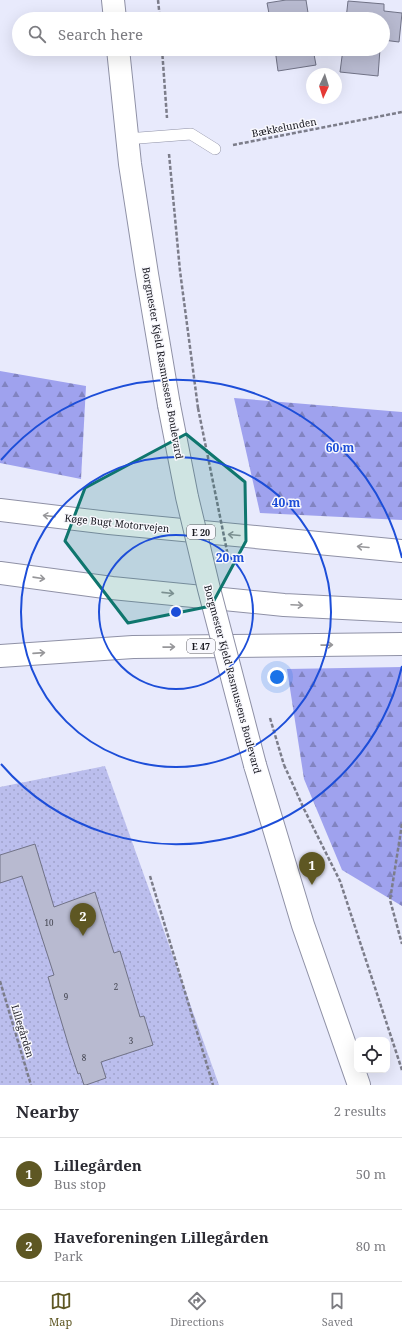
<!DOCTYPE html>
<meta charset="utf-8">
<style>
:root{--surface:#fff;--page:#f7f7f7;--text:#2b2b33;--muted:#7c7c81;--line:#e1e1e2;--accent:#5e5723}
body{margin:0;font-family:"Noto Serif",serif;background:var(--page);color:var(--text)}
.controls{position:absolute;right:12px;bottom:12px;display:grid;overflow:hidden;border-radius:8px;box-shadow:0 4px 16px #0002}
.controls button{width:36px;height:36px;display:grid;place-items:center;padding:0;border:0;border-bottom:1px solid var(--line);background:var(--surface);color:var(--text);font:20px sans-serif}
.compass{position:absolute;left:306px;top:68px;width:36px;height:36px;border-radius:50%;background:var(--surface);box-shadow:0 4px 16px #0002;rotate:184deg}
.you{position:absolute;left:277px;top:677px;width:14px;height:14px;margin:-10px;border:3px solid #fff;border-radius:50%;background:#1a73e8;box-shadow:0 0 0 6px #1a73e833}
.badge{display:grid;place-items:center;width:26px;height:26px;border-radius:50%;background:var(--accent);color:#fff;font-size:13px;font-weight:700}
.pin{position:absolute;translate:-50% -33px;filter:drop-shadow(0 1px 2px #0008)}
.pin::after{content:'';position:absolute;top:21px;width:14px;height:12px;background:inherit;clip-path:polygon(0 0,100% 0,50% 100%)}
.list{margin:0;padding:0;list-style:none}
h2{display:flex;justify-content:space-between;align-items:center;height:52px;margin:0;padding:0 16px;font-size:17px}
h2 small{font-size:13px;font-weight:400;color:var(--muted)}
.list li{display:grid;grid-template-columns:26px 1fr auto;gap:12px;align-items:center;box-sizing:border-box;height:72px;padding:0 16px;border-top:1px solid var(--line)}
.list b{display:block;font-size:15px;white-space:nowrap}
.list p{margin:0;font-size:13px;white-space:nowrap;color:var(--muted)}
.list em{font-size:13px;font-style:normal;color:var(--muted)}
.icon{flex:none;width:22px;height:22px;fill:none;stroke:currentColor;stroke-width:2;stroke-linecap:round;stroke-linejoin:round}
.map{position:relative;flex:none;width:402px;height:1085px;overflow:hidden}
.search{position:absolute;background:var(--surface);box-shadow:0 4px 16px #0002;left:12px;right:12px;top:12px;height:44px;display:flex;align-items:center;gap:10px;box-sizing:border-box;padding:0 14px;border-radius:22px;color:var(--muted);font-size:15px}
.sheet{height:196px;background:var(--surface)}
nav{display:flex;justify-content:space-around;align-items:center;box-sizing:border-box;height:56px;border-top:1px solid var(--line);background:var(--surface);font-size:11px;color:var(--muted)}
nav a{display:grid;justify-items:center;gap:2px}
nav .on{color:var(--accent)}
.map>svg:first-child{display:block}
</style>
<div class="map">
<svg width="402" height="1085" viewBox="0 0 402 1085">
<defs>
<pattern id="forest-firs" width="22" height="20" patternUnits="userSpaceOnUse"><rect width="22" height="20" fill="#9fa2ee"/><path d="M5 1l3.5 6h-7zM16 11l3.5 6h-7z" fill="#8183c0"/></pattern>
<pattern id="park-dots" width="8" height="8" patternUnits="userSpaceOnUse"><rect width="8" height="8" fill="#bbbeed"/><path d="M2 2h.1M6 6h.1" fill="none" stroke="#a0a3cb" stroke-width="1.8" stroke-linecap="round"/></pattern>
</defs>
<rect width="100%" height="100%" fill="#e8eafc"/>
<!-- forest -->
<g fill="url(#forest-firs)">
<path d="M0,371L86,386L81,479L0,463Z"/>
<path d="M234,398L402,412V520L260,513Z"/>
<path d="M402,667V906L342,870L304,779L287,669Z"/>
</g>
<!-- park -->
<path fill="url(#park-dots)" d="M105,766L219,1085H0V787Z"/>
<!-- building -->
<g fill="#b8bad0" stroke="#707286">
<path d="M286,0H306L309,19H270L267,3Z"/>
<path d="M348,1L384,4V11L402,13L399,42L383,40V19H346Z"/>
<path d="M275,49H313L316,65L278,71Z"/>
<path d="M343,49H380L378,76L340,72Z"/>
<path d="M35,844L54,907L95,892L114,953L120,951L140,1017L144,1016L153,1045L101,1062L106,1078L86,1085H84L80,1073L78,1074L69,1047L48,977L54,975L22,876L0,883V855Z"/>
</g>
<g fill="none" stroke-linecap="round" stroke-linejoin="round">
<!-- lane casing -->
<g stroke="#8f91a6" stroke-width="12">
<path id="lane" d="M126,139L191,134L215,149"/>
</g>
<!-- secondary casing -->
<g stroke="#8f91a6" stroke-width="24">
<g id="secondary">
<path d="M113,0L115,19"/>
<path d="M118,49L130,164L147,274L169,405"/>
<path d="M255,765L303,925L359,1085"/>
</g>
</g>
<!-- highway casing -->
<g stroke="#8f91a6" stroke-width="24">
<g id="highway">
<path d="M0,510L109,523L402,551"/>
<path d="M0,573L112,588L284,605L402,611"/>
<path d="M0,656L133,647L402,644"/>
</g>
</g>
<!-- path -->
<g stroke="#7c7d8a" stroke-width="2.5" stroke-dasharray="4 2" stroke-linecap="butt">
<path d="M158,0L160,19"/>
<path d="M162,49L167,118"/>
<path d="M233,145L402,112"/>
<path d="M169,154L180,271L198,408"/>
<path d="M284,765L304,809L340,881L402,1070"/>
<path d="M402,824L390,900L402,944"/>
<path d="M150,876L213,1085"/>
<path d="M0,981L31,1085"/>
</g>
<!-- lane -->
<use href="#lane" stroke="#fff" stroke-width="11"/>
<!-- secondary -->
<use href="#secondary" stroke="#fff" stroke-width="22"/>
<!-- highway -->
<use href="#highway" stroke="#fff" stroke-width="22"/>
<!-- secondary-bridge casing -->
<g stroke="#8f91a6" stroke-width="24" stroke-linecap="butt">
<path id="secondary-bridge" d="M169,405L187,497L209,589L255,765"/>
</g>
<!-- path-bridge -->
<g stroke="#7c7d8a" stroke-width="2.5" stroke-dasharray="4 2" stroke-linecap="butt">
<path d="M198,408L228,556"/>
<path d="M270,718L284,765"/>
</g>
<!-- secondary-bridge -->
<use href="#secondary-bridge" stroke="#fff" stroke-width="22"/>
</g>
<!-- one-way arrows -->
<defs><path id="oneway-shaft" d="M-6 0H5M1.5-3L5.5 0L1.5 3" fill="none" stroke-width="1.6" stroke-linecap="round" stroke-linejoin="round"/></defs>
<g stroke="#97979a">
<use href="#oneway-shaft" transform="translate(49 516) rotate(-173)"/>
<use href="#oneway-shaft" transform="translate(234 535) rotate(-175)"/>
<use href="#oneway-shaft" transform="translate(363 547) rotate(-175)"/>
<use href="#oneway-shaft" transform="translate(39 578) rotate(8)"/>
<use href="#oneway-shaft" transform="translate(168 593) rotate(6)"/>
<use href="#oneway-shaft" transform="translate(297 605) rotate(3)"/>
<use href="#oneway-shaft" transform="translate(327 645) rotate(-1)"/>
<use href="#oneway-shaft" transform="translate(169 647) rotate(-1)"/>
<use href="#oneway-shaft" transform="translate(39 653) rotate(-4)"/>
</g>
<!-- marked area -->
<path fill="#0f766e" fill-opacity="0.2" stroke="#0f766e" stroke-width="3" stroke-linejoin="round" d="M186,434L245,482L246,541L211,606L128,623L65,541L85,488Z"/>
<!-- distance rings -->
<g fill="none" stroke="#1d4ed8" stroke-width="2">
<circle cx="176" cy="612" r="77"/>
<circle cx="176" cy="612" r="155"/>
<path d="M402 666A232 232 0 0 1 1 764M1 460A232 232 0 0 1 402 558"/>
</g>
<g text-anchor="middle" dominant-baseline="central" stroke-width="3" stroke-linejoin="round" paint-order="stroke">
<!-- number labels -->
<g font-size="8" fill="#3f404b">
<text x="49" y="922">10</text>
<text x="116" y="986">2</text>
<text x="66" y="996">9</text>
<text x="131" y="1040">3</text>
<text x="84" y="1057">8</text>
</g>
<!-- shield labels -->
<g fill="#f8f8fd" stroke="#5a5a62" stroke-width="1">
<rect x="187" y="525" width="28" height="14" rx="3"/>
<rect x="187" y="639" width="28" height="14" rx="3"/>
</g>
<g font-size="9" font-weight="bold" fill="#17171f">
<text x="201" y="532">E 20</text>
<text x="201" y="646">E 47</text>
</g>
<!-- street labels -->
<g font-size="10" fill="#17171f" stroke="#f8f8fd">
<text transform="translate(284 127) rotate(-11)">Bækkelunden</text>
<text transform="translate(163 363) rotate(80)">Borgmester Kjeld Rasmussens Boulevard</text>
<text transform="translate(117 523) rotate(6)">Køge Bugt Motorvejen</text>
<text transform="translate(233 679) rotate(75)">Borgmester Kjeld Rasmussens Boulevard</text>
<text transform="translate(23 1031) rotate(73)">Lillegården</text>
</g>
</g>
<circle cx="176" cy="612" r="6" fill="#1d4ed8" stroke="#f8f8fd" stroke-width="2"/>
<g font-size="12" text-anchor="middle" font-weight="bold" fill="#1d4ed8" stroke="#f8f8fd" stroke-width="3" stroke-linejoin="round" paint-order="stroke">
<text x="340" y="452">60 m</text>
<text x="286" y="507">40 m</text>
<text x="230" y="562">20 m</text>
</g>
</svg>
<div class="controls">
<button><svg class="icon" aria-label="locate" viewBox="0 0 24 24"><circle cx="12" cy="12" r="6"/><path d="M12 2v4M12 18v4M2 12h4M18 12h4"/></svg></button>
</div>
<svg class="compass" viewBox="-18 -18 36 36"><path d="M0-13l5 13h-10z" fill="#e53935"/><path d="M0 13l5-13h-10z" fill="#7c7c81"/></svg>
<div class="you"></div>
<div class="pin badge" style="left:312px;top:885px">1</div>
<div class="pin badge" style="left:83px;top:936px">2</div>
<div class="search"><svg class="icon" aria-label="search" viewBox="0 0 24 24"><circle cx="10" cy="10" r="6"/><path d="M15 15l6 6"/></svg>Search here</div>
</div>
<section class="sheet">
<h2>Nearby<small>2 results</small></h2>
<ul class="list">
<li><span class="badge">1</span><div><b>Lillegården</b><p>Bus stop</p></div><em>50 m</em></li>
<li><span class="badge">2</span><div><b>Haveforeningen Lillegården</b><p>Park</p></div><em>80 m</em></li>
</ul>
</section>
<nav>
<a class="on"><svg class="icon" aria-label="map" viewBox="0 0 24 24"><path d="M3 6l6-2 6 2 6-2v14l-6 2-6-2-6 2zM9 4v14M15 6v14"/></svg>Map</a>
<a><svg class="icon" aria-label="directions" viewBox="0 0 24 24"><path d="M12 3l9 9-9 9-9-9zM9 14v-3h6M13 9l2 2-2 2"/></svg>Directions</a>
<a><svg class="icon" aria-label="saved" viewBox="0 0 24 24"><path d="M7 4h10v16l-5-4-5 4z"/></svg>Saved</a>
</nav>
